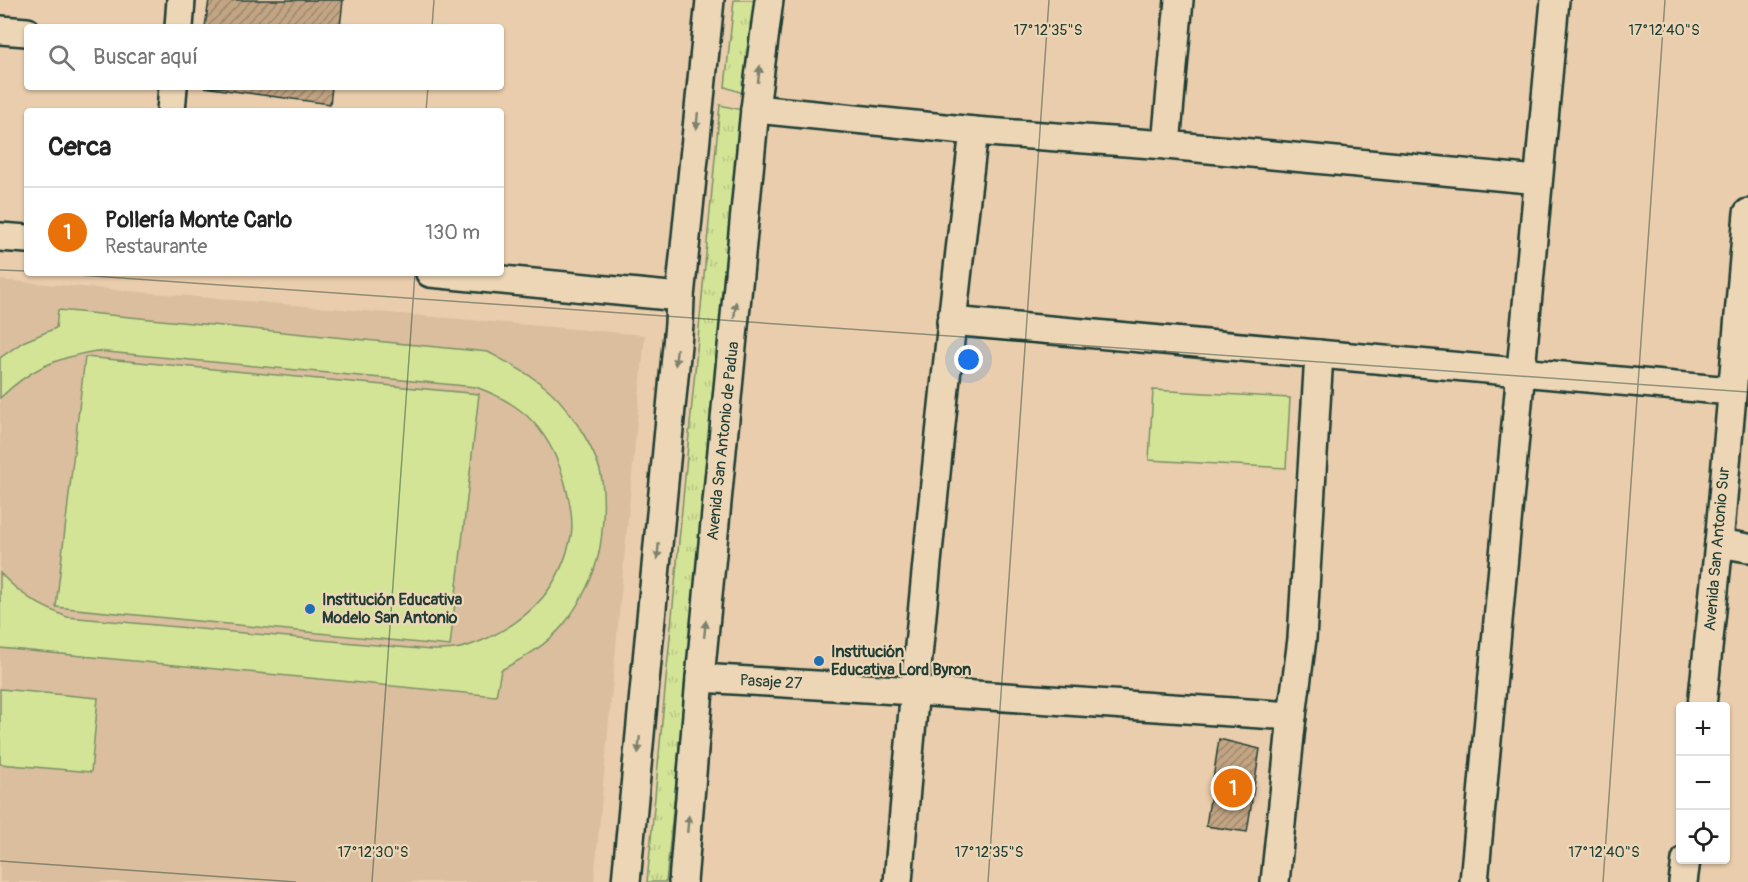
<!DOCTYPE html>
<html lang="es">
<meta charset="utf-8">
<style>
:root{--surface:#fff;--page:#f6f6f6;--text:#222;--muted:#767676;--line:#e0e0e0;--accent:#111827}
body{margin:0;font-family:Pangolin,sans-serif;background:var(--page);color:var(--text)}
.controls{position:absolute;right:18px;bottom:18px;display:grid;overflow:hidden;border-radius:6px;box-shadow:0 2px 4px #0004}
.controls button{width:54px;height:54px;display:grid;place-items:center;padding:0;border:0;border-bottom:2px solid var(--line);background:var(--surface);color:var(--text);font:30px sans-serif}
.you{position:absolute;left:969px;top:360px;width:21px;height:21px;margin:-15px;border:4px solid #fff;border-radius:50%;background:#1a73e8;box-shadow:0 0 0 9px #1a73e833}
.badge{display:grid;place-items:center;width:39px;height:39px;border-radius:50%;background:var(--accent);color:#fff;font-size:20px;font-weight:700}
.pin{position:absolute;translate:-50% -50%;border:3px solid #fff;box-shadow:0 2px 6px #0006}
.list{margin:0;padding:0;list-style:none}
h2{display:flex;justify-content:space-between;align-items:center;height:78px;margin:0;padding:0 24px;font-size:26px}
h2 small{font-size:20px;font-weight:400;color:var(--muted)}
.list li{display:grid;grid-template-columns:39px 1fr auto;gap:18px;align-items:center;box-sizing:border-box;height:90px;padding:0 24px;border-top:2px solid var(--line)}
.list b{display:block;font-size:22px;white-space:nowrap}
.list p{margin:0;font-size:20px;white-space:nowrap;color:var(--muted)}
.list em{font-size:20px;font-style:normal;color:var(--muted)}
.icon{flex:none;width:33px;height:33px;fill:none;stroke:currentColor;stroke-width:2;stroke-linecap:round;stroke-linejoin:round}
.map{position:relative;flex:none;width:1748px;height:882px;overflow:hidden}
.search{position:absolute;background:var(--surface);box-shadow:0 2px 4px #0004;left:24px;top:24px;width:480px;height:66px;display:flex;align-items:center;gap:15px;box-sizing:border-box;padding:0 21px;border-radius:6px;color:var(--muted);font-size:22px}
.panel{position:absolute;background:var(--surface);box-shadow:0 2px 4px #0004;left:24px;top:108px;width:480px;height:168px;border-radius:6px}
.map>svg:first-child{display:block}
</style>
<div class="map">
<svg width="1748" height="882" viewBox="0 0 1748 882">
<defs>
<pattern id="grass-tufts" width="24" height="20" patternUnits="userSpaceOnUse" patternTransform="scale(1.5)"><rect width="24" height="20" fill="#d4e497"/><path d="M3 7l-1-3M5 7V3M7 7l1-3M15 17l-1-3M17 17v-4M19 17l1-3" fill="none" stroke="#b6c483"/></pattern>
<pattern id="building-hatch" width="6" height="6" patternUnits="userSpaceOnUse" patternTransform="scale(1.5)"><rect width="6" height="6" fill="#c3a584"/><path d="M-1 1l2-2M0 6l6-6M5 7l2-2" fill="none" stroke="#9e886d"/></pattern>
</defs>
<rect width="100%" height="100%" fill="#eacdac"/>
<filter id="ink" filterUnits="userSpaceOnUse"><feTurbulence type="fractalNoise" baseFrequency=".0167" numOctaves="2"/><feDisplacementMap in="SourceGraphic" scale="12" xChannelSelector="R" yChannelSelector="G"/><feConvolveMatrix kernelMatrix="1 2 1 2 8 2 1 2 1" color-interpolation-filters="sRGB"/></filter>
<g filter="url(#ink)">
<!-- built -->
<path fill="#dabe9e" d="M0,280L645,335L594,882H0Z"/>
<!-- grass -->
<g fill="url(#grass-tufts)" stroke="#7a9066" stroke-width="1.5">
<path d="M734,0H755L743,93L725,87Z"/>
<path d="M720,105L742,110L666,882H647Z"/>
</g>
<!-- pitch -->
<g fill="#d4e497" stroke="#7a9066" stroke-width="1.5">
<path d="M58,310L488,352C510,364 532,375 550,391C571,410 599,454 602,481C605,504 603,542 596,564C590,584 577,608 564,624C547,645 524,658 501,670L496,696L0,648V573C22,596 38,605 67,617L431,650C438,650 446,650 454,649C466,648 477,643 488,638C533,617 561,585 571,536C574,520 569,499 565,483C558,458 547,434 527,416C513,403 495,394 476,387L96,351C55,358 30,369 0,398V358L23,342L56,328Z"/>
<path d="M85,357L479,394L450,646L56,607Z"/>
<path d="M1153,390L1290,398L1286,468L1149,460Z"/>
<path d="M0,689L98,698L91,772L0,764Z"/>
</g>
<!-- building -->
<g fill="url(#building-hatch)" stroke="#1f3d34" stroke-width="1.5">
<path d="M209,0H343L340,27H205Z"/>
<path d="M203,87H332L330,104Z"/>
<path d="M1219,739L1260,749L1247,832L1206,826Z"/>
</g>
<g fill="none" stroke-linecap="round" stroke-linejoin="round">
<!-- minor casing -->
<g stroke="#1f3d34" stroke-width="32">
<g id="minor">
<path d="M179,27L181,0"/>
<path d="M0,30L27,32"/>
<path d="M755,109L974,131L1166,145L1538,180"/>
<path d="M171,111L173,87"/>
<path d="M1166,145L1179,0"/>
<path d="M0,237L27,239"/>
<path d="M430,273L680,297"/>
<path d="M951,321L1731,391"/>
<path d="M1719,543L1748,548"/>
<path d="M700,678L914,691L1292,716"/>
<path d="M1702,706L1719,543L1748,213"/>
<path d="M626,882L679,324L680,297L710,0"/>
<path d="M683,882L700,678L755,109L769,0"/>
<path d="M898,882C919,631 944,381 974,131"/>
<path d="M1275,882L1292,716L1302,639L1319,354"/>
<path d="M1474,882L1555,0"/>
<path d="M1683,882L1686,860"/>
</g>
</g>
<!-- minor -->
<use href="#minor" stroke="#edd6b6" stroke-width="27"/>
</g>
<!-- one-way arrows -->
<defs><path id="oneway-solid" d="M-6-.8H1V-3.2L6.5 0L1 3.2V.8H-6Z" transform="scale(1.5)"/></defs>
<g fill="#7c826e">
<use href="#oneway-solid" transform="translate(759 74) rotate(-83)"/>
<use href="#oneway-solid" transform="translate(697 121) rotate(96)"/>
<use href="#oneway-solid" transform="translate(735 310) rotate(-84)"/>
<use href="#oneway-solid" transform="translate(676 357) rotate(95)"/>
<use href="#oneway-solid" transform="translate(658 551) rotate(95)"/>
<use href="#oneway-solid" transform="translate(705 629) rotate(-84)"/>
<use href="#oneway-solid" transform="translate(639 745) rotate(95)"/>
<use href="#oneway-solid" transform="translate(688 824) rotate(-85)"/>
</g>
</g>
<!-- ticks -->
<path fill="none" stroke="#1f3d34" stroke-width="1.5" stroke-opacity="0.45" d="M432,27L434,0M426,111L428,87M0,270L27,271M50,273L1748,392M0,861L296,882M372,882L415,273M988,882L1049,0M1603,882L1665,0"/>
<!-- markers -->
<g fill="#1f6fb2" stroke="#edd6b6" stroke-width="2">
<circle cx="310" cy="609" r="6"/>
<circle cx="819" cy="661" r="6"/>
</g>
<g text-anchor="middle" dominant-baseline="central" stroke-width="4.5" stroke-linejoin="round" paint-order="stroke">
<!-- street labels -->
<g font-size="16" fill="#1f3d34" stroke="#edd6b6">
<text transform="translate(723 441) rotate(-84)">Avenida San Antonio de Padua</text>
<text transform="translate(1717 549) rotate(-85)">Avenida San Antonio Sur</text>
<text transform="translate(771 682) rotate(3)">Pasaje 27</text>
</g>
<!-- poi labels -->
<g font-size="16" font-weight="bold" fill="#1f3d34" stroke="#edd6b6" text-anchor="start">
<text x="322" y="600">Institución Educativa<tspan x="322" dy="18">Modelo San Antonio</tspan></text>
<text x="831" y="652">Institución<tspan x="831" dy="18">Educativa Lord Byron</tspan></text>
</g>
</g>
<g font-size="15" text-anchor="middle" fill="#1f3d34" stroke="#edd6b6" stroke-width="4.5" stroke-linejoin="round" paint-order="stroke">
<text x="1048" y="35">17°12'35"S</text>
<text x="1664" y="35">17°12'40"S</text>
<text x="373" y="857">17°12'30"S</text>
<text x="989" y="857">17°12'35"S</text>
<text x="1604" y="857">17°12'40"S</text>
</g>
</svg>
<div class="controls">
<button>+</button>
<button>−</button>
<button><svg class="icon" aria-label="locate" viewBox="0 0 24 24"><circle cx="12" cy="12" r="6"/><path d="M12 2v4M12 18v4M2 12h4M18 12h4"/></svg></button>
</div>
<div class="you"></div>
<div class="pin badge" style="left:1233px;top:788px;background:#e8710a">1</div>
<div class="search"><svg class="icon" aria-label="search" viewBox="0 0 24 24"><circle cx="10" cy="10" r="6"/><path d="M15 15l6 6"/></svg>Buscar aquí</div>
<section class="panel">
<h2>Cerca<small></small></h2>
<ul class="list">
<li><span class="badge" style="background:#e8710a">1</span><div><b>Pollería Monte Carlo</b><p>Restaurante</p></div><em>130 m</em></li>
</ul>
</section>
</div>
